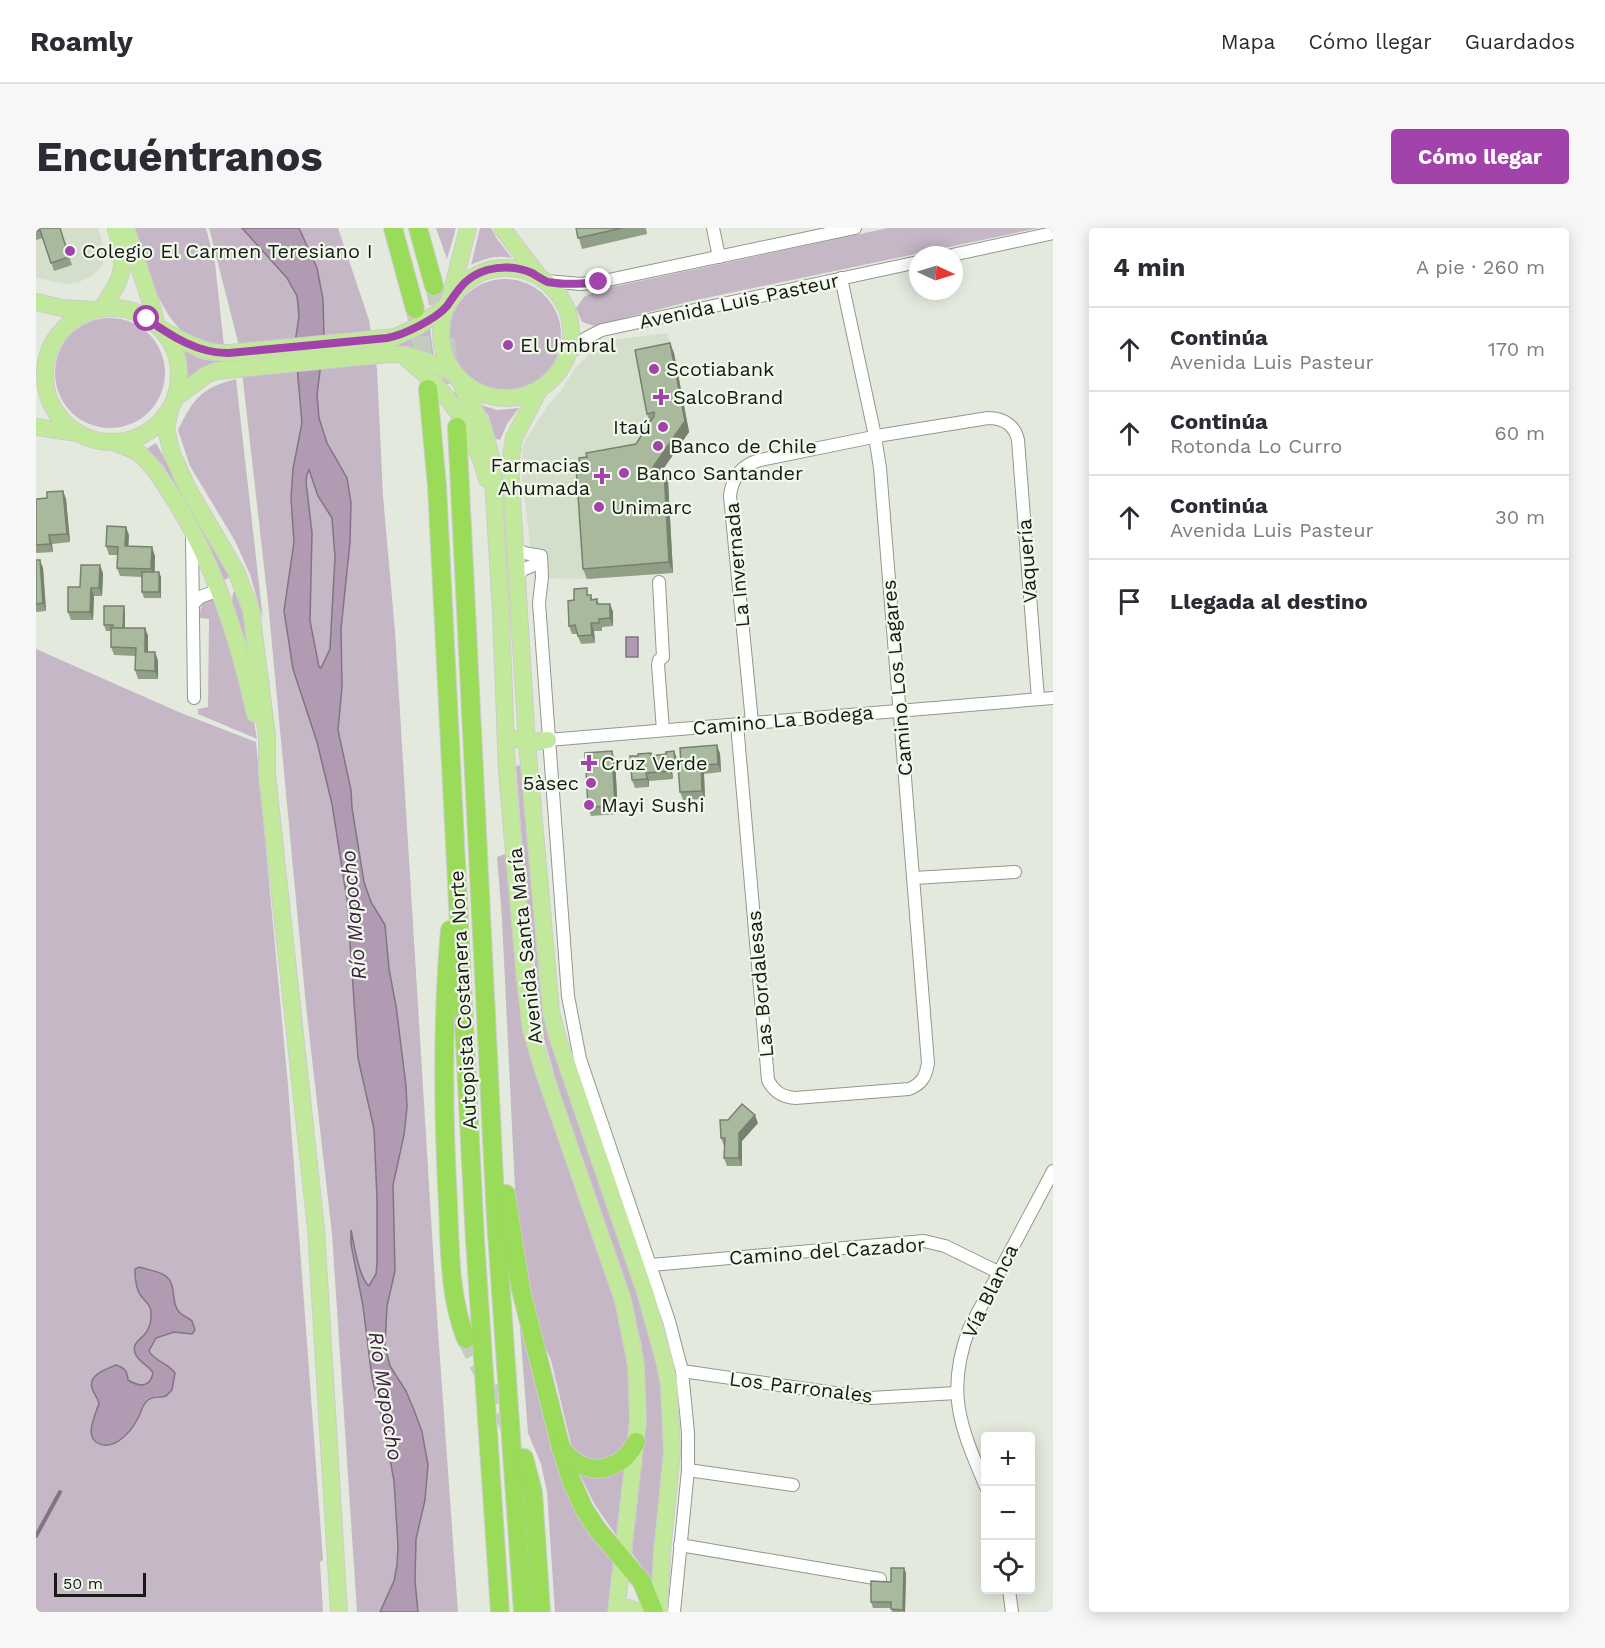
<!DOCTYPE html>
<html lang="es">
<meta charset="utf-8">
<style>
:root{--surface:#fff;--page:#f7f7f7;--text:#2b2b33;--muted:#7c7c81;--line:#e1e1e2;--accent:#a243ac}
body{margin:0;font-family:"Work Sans",sans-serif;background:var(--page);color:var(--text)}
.controls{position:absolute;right:18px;bottom:18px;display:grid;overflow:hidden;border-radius:6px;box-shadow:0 3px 15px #0003}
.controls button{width:54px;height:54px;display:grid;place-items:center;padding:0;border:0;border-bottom:2px solid var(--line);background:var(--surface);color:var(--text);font:30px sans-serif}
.compass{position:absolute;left:873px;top:18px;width:54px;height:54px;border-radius:50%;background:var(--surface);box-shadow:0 3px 15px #0003;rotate:94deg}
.scale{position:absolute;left:18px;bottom:15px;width:92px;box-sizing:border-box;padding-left:6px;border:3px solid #171915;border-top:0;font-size:16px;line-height:21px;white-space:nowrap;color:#171915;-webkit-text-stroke:4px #f0f8ea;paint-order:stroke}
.stop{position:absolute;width:18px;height:18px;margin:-14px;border:4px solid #a243ac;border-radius:50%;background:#fff}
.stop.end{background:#a243ac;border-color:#fff;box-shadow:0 2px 6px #0008}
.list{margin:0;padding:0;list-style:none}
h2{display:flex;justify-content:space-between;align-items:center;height:78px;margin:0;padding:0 24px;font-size:26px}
h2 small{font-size:20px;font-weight:400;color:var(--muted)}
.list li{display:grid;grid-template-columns:39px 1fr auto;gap:18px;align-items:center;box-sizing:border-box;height:84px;padding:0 24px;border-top:2px solid var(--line)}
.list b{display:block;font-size:22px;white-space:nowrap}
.list p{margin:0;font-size:20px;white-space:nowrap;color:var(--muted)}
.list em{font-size:20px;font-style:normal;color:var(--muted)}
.icon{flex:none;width:33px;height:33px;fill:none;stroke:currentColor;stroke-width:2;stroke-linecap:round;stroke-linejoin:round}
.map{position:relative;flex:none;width:1017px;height:1384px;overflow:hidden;border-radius:6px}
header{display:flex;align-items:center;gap:36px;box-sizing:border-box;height:84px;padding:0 30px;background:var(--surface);border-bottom:2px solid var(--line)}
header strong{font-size:28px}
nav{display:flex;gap:33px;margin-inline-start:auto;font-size:21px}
.intro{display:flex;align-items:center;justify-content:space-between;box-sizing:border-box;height:144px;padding:0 36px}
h1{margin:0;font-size:42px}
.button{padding:15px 27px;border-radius:6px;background:var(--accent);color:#fff;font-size:21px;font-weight:700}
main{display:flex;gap:36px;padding:0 36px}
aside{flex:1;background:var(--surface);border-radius:6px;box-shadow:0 3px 15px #0003}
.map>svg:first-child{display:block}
</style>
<header>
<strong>Roamly</strong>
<nav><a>Mapa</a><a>Cómo llegar</a><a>Guardados</a></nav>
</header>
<div class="intro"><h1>Encuéntranos</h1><a class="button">Cómo llegar</a></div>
<main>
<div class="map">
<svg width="1017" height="1384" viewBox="0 0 1017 1384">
<rect width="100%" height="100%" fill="#e3eadd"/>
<!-- built -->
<g fill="#d4dfcb">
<path d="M0,0H62L67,17V37L56,48L43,54L31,56L0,50Z"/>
<path d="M631,105L638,125L653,204L621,250L622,254L632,253L637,345L551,351L498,350L485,240L486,221L491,209L513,176L525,163L539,140L568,113Z"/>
</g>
<!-- green -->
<g fill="#c5b7c6">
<path d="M98,0H170L179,35L188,118C178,116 165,115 156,110C124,93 108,32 98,0Z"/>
<path d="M173,0H302L333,92L337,117L391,100L394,101L398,130L372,118L338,121L341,141L347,268L359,403L402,1103L422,1384H321L296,1006L270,778L232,374L205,135L149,152L146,127L150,123C167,136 184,133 204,130L202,114Z"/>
<path d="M400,0H420L411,31Z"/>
<path d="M444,0H455L461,11L476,30C460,27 450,30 435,37Z"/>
<path d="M852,0H1003L656,73L558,98L546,94L540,80L548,69L562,62Z"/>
<circle cx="469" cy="107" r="56"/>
<circle cx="74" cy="145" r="55"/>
<path d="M200,151L227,392L214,346L199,313L154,238L142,202C158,170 165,160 200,151Z"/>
<path d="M442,176L461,182L483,180L471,196L464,212L460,211L452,187Z"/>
<path d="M120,215L194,349L185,354L178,330L127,237L109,222Z"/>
<path d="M202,360L204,361L215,437L209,411L196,373L197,365Z"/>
<path d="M182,368L217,489L221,511L162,486V481L172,479L173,391L164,390C164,375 168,372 182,368Z"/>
<path d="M0,421L145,485L220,514L252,857L287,1332L284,1334L287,1384H0Z"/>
<path d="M486,537L504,762L507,783L604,1070L624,1138L630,1208L618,1355L596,1325L610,1189L606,1118L593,1069L527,876L508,811L496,712L494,711L480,538Z"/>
<path d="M471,625L482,755L580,1074L595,1151L594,1206L583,1223L575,1229L565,1232H554L545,1228L535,1216L515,1132L498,1094L481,1003L466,691L461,629Z"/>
<path d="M483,1087L522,1234L580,1335L575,1384H519L511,1264L505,1236L492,1205Z"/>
<path d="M590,1239L583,1306L580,1307L559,1277L544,1247L546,1244Z"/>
</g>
<!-- water -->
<g fill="#b19bb3" stroke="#837484" stroke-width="1.5" fill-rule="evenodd">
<path d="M206,0H263L281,40L287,71L288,110L281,167L283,190L291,215L311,250L315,275L314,314L305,401L306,459L302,502L315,562L316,580L328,654L335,674L349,697L353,741L360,778L370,858L371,879L368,907L357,957L359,1043L351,1078L349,1118L354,1138L370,1163L378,1182L386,1204L392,1237L389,1272L380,1311L379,1353L382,1384H344L358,1353L361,1337L362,1318L358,1253L348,1198L336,1150L327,1078L315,1016V1002C318,1016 323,1050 333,1058L340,1046L341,1035V970L338,901L322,830L311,672L296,576L281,514L257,441L248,383L258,314L255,270L257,241L266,195L259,115L263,88L262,77L261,68L251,50ZM273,242L282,268L296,290L299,329L294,421L285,440L283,439L274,393L276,305L270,254L271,246Z"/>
<rect x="590" y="409" width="12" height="20"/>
<path d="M103,1039C112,1042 124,1043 131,1049C141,1058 134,1075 144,1085C147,1088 153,1090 156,1093L159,1102L156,1106L138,1104L120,1110L113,1123C118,1133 132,1135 139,1145L136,1162L130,1168C125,1170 117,1168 112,1172C106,1176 105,1186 101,1192C94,1205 76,1225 60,1214C49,1206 60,1186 63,1175C61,1169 58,1166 56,1160C52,1147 70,1141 80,1137C89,1140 91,1143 92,1152C103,1159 114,1160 117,1145C113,1137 102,1134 99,1125C96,1115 104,1112 109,1106C113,1101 115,1094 115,1088C116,1078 111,1075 105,1068C100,1062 99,1048 99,1041Z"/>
</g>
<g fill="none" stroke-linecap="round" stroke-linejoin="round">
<!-- stream -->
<path stroke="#837484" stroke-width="4" d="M0,1308L24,1264"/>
<!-- highway-tunnel -->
<g stroke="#c4cbbf" stroke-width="18" stroke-dasharray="18 9" stroke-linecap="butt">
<path d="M398,58L412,124L420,188"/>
<path d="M379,82L391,147"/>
<path d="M430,1111L475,1203"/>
</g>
<!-- minor casing -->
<g stroke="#91988c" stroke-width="14">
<g id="minor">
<path d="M677,0L683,29"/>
<path d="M916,27L1017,5"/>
<path d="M510,53L545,56L563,54L819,0"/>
<path d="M531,127L550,110L566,102L882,34"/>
<path d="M156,308L158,470"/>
<path d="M479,320L488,325L505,328L506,349L503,375L532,768L544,831L633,1093L646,1143L652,1205V1242L638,1384"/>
<path d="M481,351L486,342L505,334"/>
<path d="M623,354L627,429L623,432L622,437L627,502"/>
<path d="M158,375L164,369L183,362"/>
<path d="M716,494L694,268C696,249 706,237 724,232L847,207L952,190C968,190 979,198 982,212L1002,471"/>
<path d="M701,496L732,852C738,864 746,869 759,870L873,861C886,856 890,848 892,835L844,240L839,208L805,50"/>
<path d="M512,512L1017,470"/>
<path d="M878,650L979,644"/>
<path d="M615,1037L888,1013L909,1018L962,1044"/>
<path d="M646,1143L834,1170L921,1165"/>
<path d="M652,1242L757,1257"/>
<path d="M950,1259C925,1200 909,1165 933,1101L1017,943"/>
<path d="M644,1317L844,1351"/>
<path d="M973,1362L976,1384"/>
</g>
</g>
<!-- major casing -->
<g stroke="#ccc" stroke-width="18">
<g id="major">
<path d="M90,0L117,81L120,97"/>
<path d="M466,0L502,47"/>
<circle cx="470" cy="105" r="65"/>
<path d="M415,67L432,0"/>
<path d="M0,74L26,80L56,82"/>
<circle cx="76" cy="147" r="67"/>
<path d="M65,81C88,49 91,39 80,1"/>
<path d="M127,102C148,114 169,126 193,125L359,109L381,99L410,79"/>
<path d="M370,130C414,165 436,198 451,251"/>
<path d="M422,150L447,199L456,232L465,386L471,544L489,752L495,802L507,842L587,1072L600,1137L602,1193L580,1384"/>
<path d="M504,160L478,210L474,236L491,515L515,783L521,808L610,1067L629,1136L633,1158L636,1224L626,1324L623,1384"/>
<path d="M139,170L170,147L180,143L354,126C377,126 397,135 418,145"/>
<path d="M134,181L130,201L136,226L152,261L200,343L215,382L231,508V546L280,1001L303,1384"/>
<path d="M0,199L41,205"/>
<path d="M80,215C87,218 94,220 101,224C114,233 125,250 133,263C177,330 202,408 219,486"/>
<path d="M482,511L491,515L512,512"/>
<path d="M583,1384L593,1380L603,1384"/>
</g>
</g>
<!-- highway casing -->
<g stroke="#ccc" stroke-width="20">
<g id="highway">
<path d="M357,0L379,81"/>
<path d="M382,0L398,58"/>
<path d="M392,161L401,258L439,1012L464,1384"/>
<path d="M421,199L460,991L487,1384"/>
<path d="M414,702C406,793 407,884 412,976C414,1021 413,1068 430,1111"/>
<path d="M470,966L485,1062L525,1220L535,1252L548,1281L561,1301L606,1354L618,1384"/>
<path d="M525,1220C530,1226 536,1232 543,1236C565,1248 590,1235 600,1214"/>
<path d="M488,1230L497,1264L505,1384"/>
</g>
</g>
<!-- minor -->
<use href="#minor" stroke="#fff" stroke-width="12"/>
<!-- major -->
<use href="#major" stroke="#c2e99b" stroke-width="16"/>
<!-- highway -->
<use href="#highway" stroke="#9adb59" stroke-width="18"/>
</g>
<!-- wall -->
<g fill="#919f87">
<path d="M0,0H24L36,37L18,43L7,10L0,12Z"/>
<path d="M540,0H610L611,6L546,21Z"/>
<path d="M638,125L653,204L626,242L632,253L637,345L551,351L547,341L544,237L551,229L600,216L614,195L611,186Z"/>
<path d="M27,263L30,271L34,314L16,316L17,324L0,325V271L11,270Z"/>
<path d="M93,307L92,318L119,328V344L125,349V370H108L106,364V349L84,348L81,340L82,327H73L70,318Z"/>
<path d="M0,332L7,340L10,383L0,384Z"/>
<path d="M67,345L66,368H58L57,392H35L32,384L44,359Z"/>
<path d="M554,367L557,372L561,371L563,376H574L577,384V398L566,399V403H558L559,415L545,416L541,406H536L533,398L538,372Z"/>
<path d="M89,383V400H109L112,408V424H119L122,433V451H102L99,442L100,428L78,427L75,419V403H70L68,397Z"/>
<path d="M681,517L684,526L685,544L668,546L669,571L647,572L644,564L645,536Z"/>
<path d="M638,523L641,531L642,543H636L637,551L613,553V559L599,560L596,552L616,528L630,526Z"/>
<path d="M579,531L582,586L555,588L552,579Z"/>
<path d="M722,895L706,913V938H691L688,930L689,918H688L685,910Z"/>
<path d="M870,1345L869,1384H856L855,1380H837L835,1374L855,1354Z"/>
</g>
<!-- shaded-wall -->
<g fill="#76826e">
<path d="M634,115L638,125L653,204L621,250L618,243L617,239Z"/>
<path d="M628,242L632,253L637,345L633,334Z"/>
<path d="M27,263L30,271L34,314L31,306Z"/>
<path d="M90,299L93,307L92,326L89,318Z"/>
<path d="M13,307L16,316L17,324L14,316Z"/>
<path d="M116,319L119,328L118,349L115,341Z"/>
<path d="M4,332L7,340L10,383L7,375Z"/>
<path d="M64,337L67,345L66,368L63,360Z"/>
<path d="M123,344L125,349V370L123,364Z"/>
<path d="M55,360L58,368L57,392L54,384Z"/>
<path d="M574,376L577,384V398L574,390Z"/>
<path d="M88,378L89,383V408L87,403Z"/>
<path d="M555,395L558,403L559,415L556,407Z"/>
<path d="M109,400L112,408V433L109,424Z"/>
<path d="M119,424L122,433V451L119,443Z"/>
<path d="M681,517L684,526L685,544L682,536Z"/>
<path d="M576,523L579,531L582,586L579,578Z"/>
<path d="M638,523L641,531L642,543L639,534Z"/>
<path d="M633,535L636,543L637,551L634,543Z"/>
<path d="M665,537L668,546L669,571L666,563Z"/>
<path d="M610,545L613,553V559L611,551Z"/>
<path d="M719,887L722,895L706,913V938L703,930V905Z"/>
<path d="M868,1340L870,1345L869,1384H868L867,1382Z"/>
</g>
<!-- building -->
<g fill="#a9b99d" stroke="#76826e" stroke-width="1.5">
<path d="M0,0H24L33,29L15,35L4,2L0,3Z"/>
<path d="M540,0H586L542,10Z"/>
<path d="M634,115L649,193L617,239L618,243L628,242L633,334L547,341L540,238L544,237L543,230L551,229L550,225L600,216L618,188V184L611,186L599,122Z"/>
<path d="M27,263L31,306L13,307L14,316L0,317V271L11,270V264Z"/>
<path d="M71,298L90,299L89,318L116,319L115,341L81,340L82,319L70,318Z"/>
<path d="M0,332H4L7,375L0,376Z"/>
<path d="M45,337H64L63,360H55L54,384H32V359H44Z"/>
<rect x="106" y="344" width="17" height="20"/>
<path d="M551,360V367H555V372L561,371V376H574V390L563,391V395H555L556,407L542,408L539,397L533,398L532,373L538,372V361Z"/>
<path d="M68,378H88L87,400H76L77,397H68Z"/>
<path d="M75,400H109V424H119V443L99,442L100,420L75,419Z"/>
<path d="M681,517L682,536L665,537L666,563L644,564L642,537L645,536L644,520Z"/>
<path d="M576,523L579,578L552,579L549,525Z"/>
<path d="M638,523L639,534L633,535L634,543L610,545L611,551L596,552L594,528H602V526L615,525V528L630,526V524Z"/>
<path d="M706,876L719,887L703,905V930H688L689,910H685L684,892H692Z"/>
<path d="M855,1340H868L867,1382L855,1381V1374H835V1353L855,1354Z"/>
</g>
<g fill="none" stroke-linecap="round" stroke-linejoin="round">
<!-- route -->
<path stroke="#a243ac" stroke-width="8" d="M111,91C135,108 163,126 193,125L351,110C368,107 400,91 411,78C423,61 429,49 451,42C466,38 482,39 496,45C501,48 507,52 512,54C528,57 546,56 563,54"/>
</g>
<!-- markers -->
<g fill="#a243ac" stroke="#f0f8ea" stroke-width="2">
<circle cx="34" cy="23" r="6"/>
<circle cx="472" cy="117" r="6"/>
<circle cx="618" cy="141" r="6"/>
<path d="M622 160h6v6h6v6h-6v6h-6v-6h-6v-6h6z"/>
<circle cx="627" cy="199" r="6"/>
<circle cx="622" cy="218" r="6"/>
<circle cx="588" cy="245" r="6"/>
<path d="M563 239h6v6h6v6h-6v6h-6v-6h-6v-6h6z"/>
<circle cx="563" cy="279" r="6"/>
<path d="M550 526h6v6h6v6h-6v6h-6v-6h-6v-6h6z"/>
<circle cx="555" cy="555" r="6"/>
<circle cx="553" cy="577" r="6"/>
</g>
<g text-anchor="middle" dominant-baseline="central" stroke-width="4.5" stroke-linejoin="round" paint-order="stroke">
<!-- poi labels -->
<g font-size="20" fill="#171915" stroke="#f0f8ea" text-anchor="start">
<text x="46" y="23">Colegio El Carmen Teresiano I</text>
<text x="484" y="117">El Umbral</text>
<text x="630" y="141">Scotiabank</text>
<text x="637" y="169">SalcoBrand</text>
<text x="615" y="199" text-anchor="end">Itaú</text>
<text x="634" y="218">Banco de Chile</text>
<text x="554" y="237" text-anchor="end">Farmacias<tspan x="554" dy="23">Ahumada</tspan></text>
<text x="600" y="245">Banco Santander</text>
<text x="575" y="279">Unimarc</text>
<text x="565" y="535">Cruz Verde</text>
<text x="543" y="555" text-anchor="end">5àsec</text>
<text x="565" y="577">Mayi Sushi</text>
</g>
<!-- street labels -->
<g font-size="20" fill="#171915" stroke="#f0f8ea">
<text transform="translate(703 73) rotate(-12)">Avenida Luis Pasteur</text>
<text transform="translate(991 333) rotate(-94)">Vaquería</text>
<text transform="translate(701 337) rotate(-95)">La Invernada</text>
<text transform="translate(861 450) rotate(-95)">Camino Los Lagares</text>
<text transform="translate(747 492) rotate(-5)">Camino La Bodega</text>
<text transform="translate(489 718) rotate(-96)">Avenida Santa María</text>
<text transform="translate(724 756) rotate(-95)">Las Bordalesas</text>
<text transform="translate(427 772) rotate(-93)">Autopista Costanera Norte</text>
<text transform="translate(791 1023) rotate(-4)">Camino del Cazador</text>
<text transform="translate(954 1063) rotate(-64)">Vía Blanca</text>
<text transform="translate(765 1159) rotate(7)">Los Parronales</text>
</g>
<!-- water labels -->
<g font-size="21" font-style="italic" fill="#3f2043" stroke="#f0f8ea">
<text transform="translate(317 687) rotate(-95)">Río Mapocho</text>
<text transform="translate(350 1168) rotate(81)">Río Mapocho</text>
</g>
</g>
</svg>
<div class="controls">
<button>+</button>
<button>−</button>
<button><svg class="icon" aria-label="locate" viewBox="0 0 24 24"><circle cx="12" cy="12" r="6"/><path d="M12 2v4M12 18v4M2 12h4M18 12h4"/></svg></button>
</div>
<svg class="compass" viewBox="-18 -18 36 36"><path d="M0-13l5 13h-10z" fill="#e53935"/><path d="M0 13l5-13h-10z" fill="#7c7c81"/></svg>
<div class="scale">50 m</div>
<div class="stop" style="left:111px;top:91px"></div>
<div class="stop end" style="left:563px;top:54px"></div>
</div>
<aside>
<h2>4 min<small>A pie · 260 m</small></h2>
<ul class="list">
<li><svg class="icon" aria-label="ahead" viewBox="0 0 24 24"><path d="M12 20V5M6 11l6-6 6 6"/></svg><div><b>Continúa</b><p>Avenida Luis Pasteur</p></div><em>170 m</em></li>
<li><svg class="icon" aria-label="ahead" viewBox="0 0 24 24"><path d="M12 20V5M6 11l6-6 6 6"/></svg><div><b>Continúa</b><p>Rotonda Lo Curro</p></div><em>60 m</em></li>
<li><svg class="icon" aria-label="ahead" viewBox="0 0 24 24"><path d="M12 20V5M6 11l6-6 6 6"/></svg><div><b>Continúa</b><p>Avenida Luis Pasteur</p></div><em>30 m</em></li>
<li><svg class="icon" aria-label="arrive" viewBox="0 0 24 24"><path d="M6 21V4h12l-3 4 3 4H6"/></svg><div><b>Llegada al destino</b></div></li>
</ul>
</aside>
</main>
